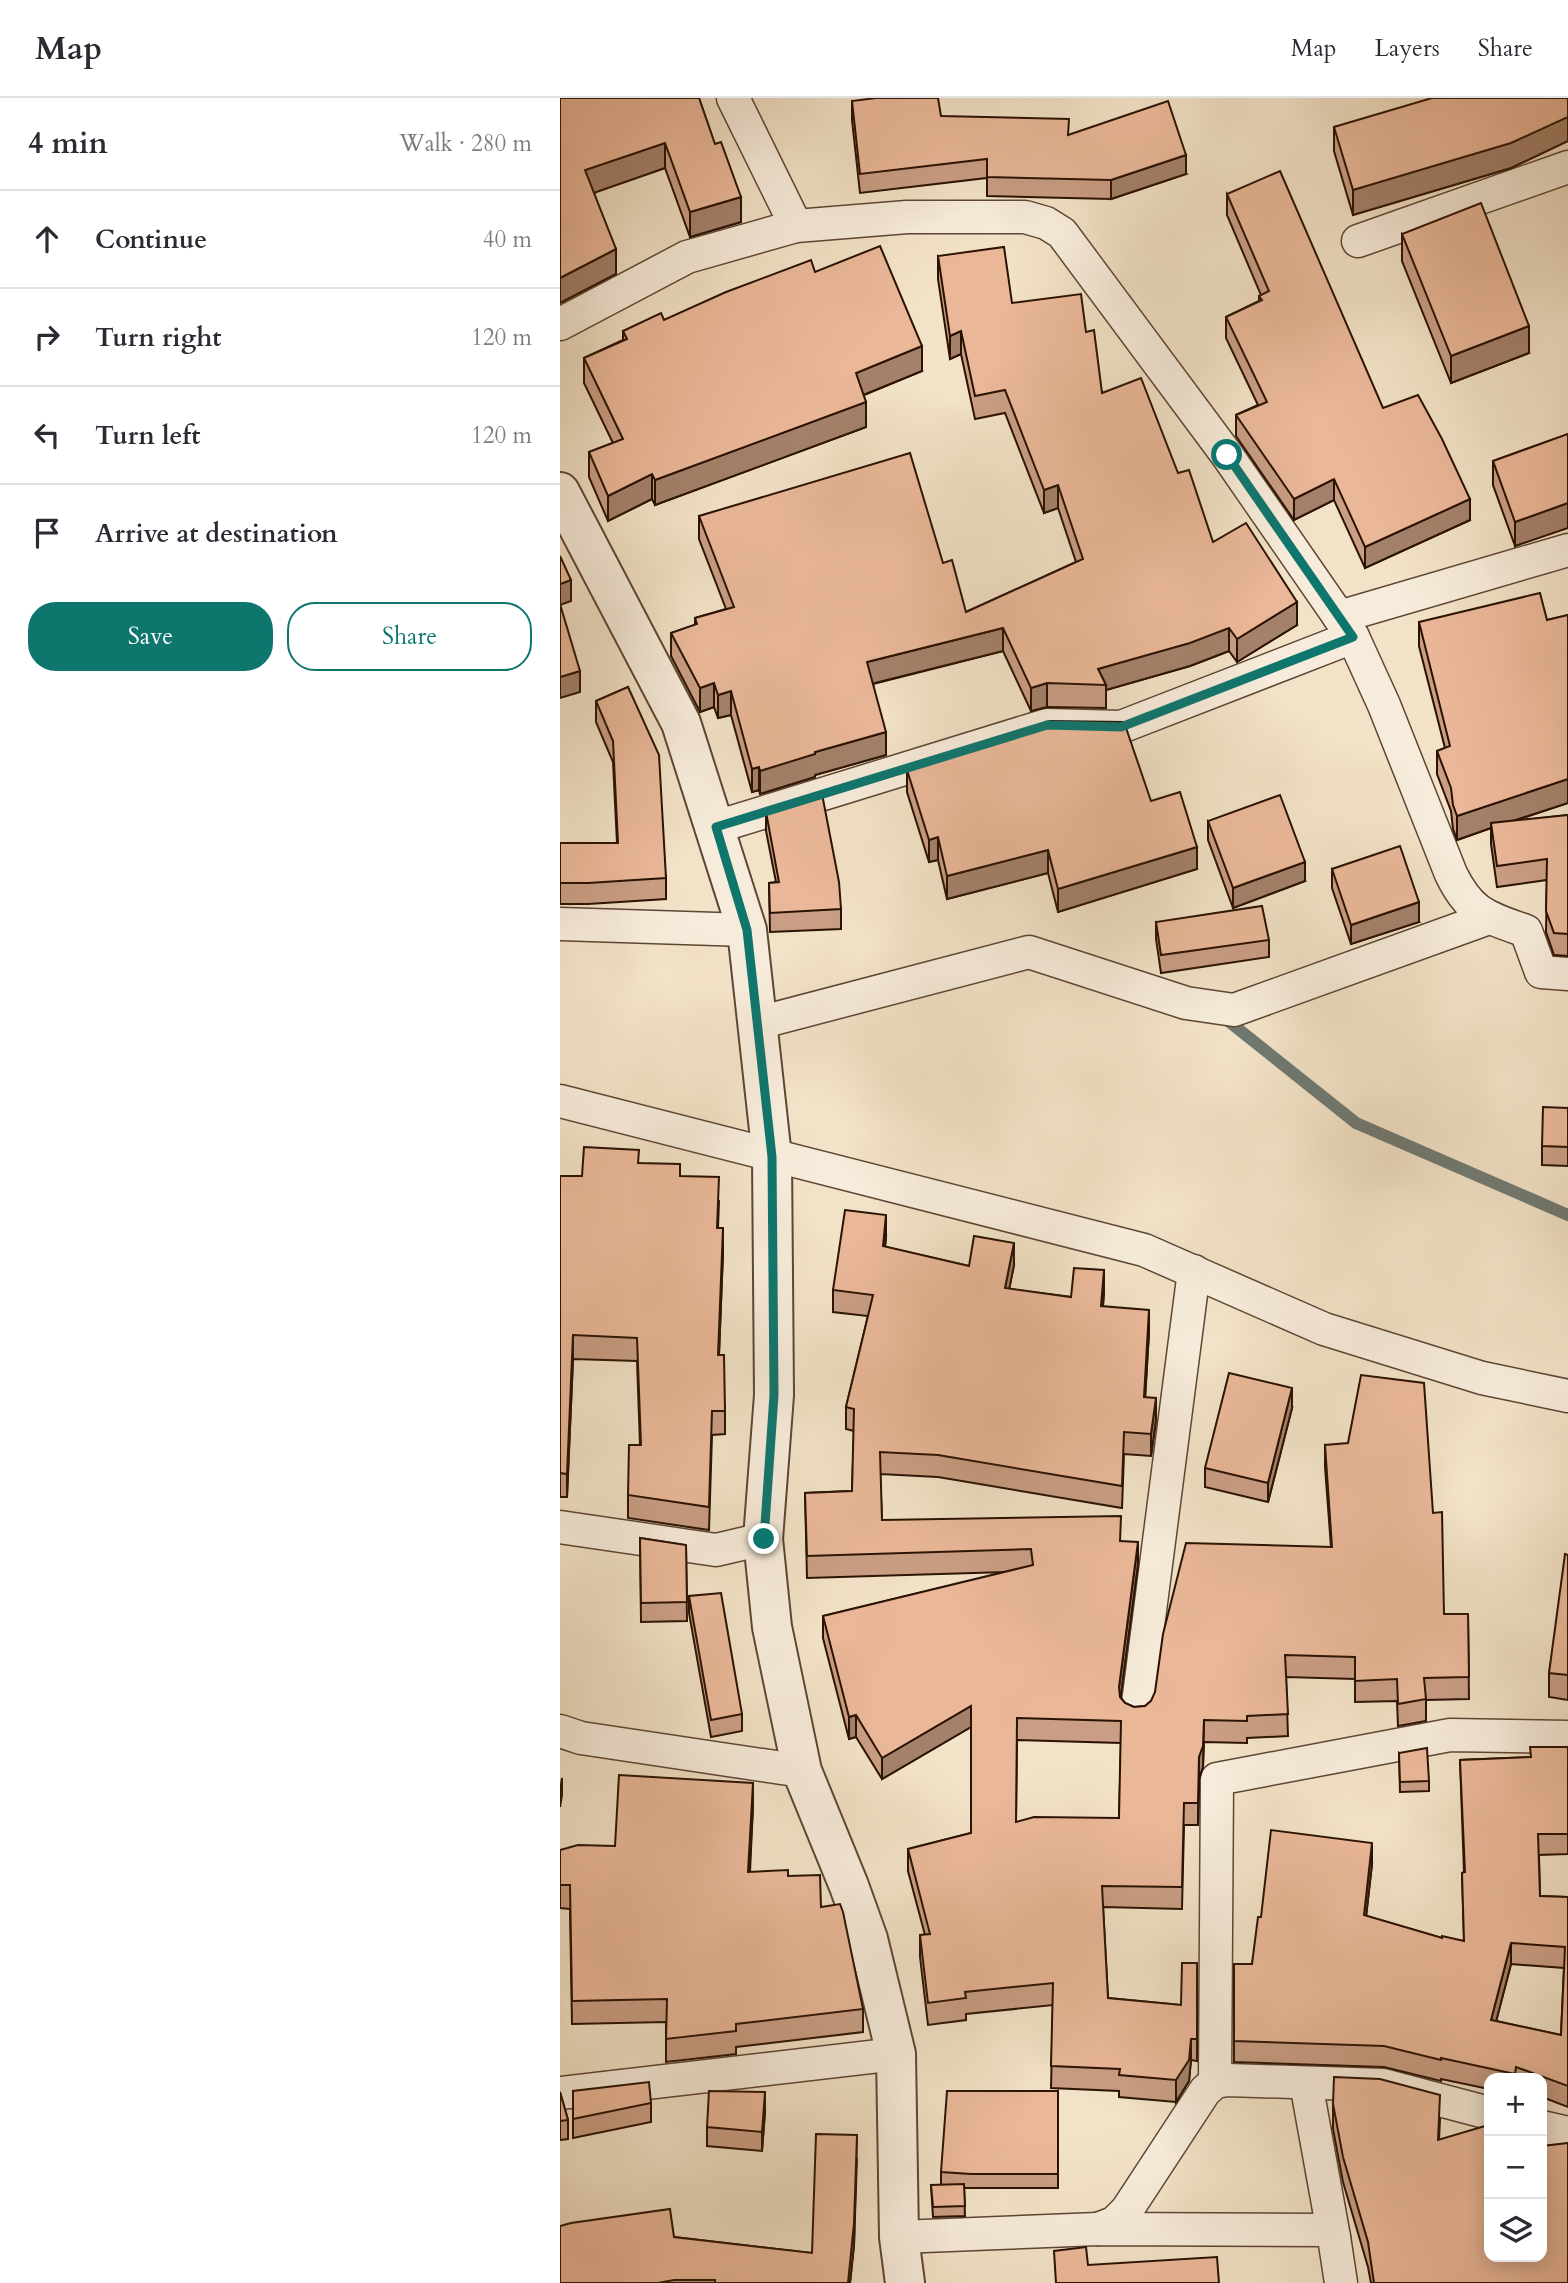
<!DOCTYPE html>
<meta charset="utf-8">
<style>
:root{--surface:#fff;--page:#f7f7f7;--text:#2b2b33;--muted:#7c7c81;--line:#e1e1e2;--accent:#0f766e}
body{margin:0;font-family:Cardo,serif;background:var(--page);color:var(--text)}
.controls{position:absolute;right:21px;bottom:21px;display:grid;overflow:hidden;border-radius:14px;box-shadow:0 4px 18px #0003}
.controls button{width:63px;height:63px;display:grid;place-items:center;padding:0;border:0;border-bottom:2px solid var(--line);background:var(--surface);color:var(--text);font:35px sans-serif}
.stop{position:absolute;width:21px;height:21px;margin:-16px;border:5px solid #0f766e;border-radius:50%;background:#fff}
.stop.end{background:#0f766e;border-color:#fff;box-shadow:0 2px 7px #0008}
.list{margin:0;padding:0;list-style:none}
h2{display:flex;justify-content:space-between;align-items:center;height:91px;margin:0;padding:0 28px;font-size:30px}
h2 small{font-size:23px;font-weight:400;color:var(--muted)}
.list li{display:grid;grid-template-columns:46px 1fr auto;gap:21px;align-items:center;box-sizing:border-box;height:98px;padding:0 28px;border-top:2px solid var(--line)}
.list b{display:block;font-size:26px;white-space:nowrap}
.list em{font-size:23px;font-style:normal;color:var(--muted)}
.actions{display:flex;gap:14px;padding:21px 28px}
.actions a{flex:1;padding:16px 0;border:2px solid var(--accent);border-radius:28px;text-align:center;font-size:24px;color:var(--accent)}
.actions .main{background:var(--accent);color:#fff}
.icon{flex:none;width:38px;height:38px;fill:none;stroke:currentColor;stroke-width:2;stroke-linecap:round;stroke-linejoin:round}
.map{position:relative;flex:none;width:1008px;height:2185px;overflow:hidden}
header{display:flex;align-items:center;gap:42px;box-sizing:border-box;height:98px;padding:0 35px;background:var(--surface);border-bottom:2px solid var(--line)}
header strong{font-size:33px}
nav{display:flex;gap:38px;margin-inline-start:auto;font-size:24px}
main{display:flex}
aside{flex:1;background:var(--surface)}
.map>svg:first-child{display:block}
</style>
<header>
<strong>Map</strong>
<nav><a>Map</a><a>Layers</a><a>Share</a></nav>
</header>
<main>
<aside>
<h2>4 min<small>Walk · 280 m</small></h2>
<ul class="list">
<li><svg class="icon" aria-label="ahead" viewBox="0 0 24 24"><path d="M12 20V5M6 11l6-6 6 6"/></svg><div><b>Continue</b></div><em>40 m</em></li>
<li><svg class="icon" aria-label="right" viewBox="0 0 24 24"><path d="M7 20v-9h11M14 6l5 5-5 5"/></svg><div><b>Turn right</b></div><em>120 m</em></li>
<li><svg class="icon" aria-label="left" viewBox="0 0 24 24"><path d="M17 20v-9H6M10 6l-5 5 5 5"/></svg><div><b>Turn left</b></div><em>120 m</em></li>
<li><svg class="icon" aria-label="arrive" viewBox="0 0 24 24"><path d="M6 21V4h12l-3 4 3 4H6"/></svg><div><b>Arrive at destination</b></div></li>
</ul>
<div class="actions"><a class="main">Save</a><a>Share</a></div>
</aside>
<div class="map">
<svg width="1008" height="2185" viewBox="0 0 1008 2185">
<rect width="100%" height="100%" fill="#f2e2c7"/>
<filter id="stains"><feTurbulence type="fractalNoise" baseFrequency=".00286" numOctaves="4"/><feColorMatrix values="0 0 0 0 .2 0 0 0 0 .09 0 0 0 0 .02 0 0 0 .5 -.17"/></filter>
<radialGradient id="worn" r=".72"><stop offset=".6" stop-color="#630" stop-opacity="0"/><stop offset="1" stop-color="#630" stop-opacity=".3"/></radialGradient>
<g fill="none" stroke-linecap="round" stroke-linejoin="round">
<!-- stream -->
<path stroke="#6f7971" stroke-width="12" d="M667,922L796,1025L1008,1117"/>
<!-- minor casing -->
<g stroke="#5d4634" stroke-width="35">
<g id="minor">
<path d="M173,0L236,128"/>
<path d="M798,143L1008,69"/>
<path d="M0,226L127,159L236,128L347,119H465L486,125L502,135L667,357L793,539L824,607L891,776C910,815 926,819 966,833L981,874L1008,876"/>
<path d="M779,519L1008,452"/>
<path d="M156,729L487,627L561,629L793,539"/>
<path d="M0,826L187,832"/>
<path d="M198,925L469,854L626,905L674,912L929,820"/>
<path d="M0,1003L584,1152L764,1231L922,1280L1008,1298"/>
<path d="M0,1429L156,1452L203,1441"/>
<path d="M577,1613L634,1173"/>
<path d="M0,1633L21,1640L242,1673"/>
<path d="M655,1984L657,1681L890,1637L1008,1639"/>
<path d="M746,1985L774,2139"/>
<path d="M0,1995L336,1956"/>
<path d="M982,2029L1008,2035"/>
<path d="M538,2131L554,2125L567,2112L645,1993L655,1984L668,1982L823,1987L929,2015"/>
<path d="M339,2139L538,2131L765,2132L774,2139L781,2185"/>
</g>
</g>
<!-- tertiary casing -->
<g stroke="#5d4634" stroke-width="42">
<path id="tertiary" d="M0,394L121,625L187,832L212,1059L214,1297L203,1441L212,1529L242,1673L289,1788L308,1841L336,1956L339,2139L345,2185"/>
</g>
<!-- minor -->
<use href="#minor" stroke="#f7ecdb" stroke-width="32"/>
<!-- tertiary -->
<use href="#tertiary" stroke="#f7ecdb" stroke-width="38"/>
</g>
<!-- wall -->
<g fill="#c99e84" stroke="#2b1203" stroke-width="2" fill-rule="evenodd">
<path d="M0,0H139L181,124L130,139L105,70L34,94L56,176Z"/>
<path d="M1008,0V43L951,70L793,117L774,53V29Z"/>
<path d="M292,3L381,18L509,37L626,76L551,101L427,98V80L300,95L292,22Z"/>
<path d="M667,96L823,310L910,422L805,470L774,402L734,422L676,338V317L698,307L666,240V219L699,203V198L701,197L667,117Z"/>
<path d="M842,136L969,255L891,285L842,163Z"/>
<path d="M378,158L452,205L526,234L542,295L618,375L653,444L737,527L677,564L669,553L630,568L546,592V610L487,609L471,613L443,553L313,586L326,657L255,677V679L200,696L199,692L192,694L171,617L158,620L154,609L140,614L111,558V535L135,527V520L166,511L139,441V418L383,465L406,514L516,464L498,410L484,415L445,315L415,321L401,256L390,261L378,181Z"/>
<path d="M255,174L362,273L304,297L306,329L95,407L92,401L48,423L29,379V354L53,345L24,285V260L63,242V233L104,222Z"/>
<path d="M1008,336L955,448L933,387V363Z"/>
<path d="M1008,517V705L954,723L1008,717V858L994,857L986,834L987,782L937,789L931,746V730L897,742L893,731L891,713L877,676V653L885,650L859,548V524L987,522Z"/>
<path d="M68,589L106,780V801L28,806H0V745H57L53,664L36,624V603Z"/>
<path d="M487,624L591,703L637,771L498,814L488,775L387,801L378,762L369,764L347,694V672L487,628Z"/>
<path d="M206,714L281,811V831L210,834L209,785L216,784L206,733Z"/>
<path d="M648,723L745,783L673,810L648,742Z"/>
<path d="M772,771L859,824L791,846L772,790Z"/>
<path d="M596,824L709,842V859L601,875L596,841Z"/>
<path d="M1008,1010V1068L982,1067V1048Z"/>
<path d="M79,1065L120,1078L159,1103L158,1130L163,1154L159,1257L165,1313V1336L152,1337L149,1432L68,1420V1397L80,1347L77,1263L13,1261L7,1399H0V1078H22Z"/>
<path d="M326,1139L325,1149L409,1168L454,1167L449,1191L511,1199L544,1194L543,1209L589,1234L585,1299L596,1322L591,1358L564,1356L562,1410L378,1379L320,1376L322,1422L561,1443L578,1466L560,1599L565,1605L574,1609L585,1608L771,1449L765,1369V1347L873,1415L884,1516H908L909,1601L866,1602V1623L838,1628L837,1603L795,1604V1581L726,1579L728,1638L687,1640V1645L644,1644L643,1669L639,1681L638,1727H624L622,1811L543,1809L548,1900L621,1907L637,1865V1963L631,1962L629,1983L616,2004L559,1999V1993L491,1990L493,1907L406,1916V1922L368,1927L360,1859V1837H365L348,1773V1751L411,1735V1629L322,1681L296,1639L289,1641L263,1540V1518L447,1474L247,1480L245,1395L292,1393L294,1333L286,1331V1309L308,1218L273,1214V1192ZM457,1642L561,1645L559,1720L456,1724Z"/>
<path d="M732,1310L708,1404L645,1389V1370Z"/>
<path d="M80,1440L126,1447L127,1523L81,1524Z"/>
<path d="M1008,1457V1602L989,1599V1575Z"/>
<path d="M129,1498L182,1616V1633L151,1639L129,1515Z"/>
<path d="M1008,1649V1756L979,1757L980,1798L1008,1799V2009L982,1999V1980H929V1991L881,1981V1983L824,1969L674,1964V1866H692L701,1819L812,1766L806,1818L882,1840L904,1843L902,1775L904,1774L900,1662L970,1659ZM951,1866L1004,1870L1001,1937L936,1923Z"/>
<path d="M839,1655L869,1683V1693L840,1694Z"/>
<path d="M193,1708L190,1774L228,1778L261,1809L303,1911V1934L176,1949V1956L106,1964V1924L12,1926L10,1811L0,1810V1752L55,1748Z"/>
<path d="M13,1993L91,2005V2024L13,2040Z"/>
<path d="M498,1993V2090H404L405,2118L373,2119L371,2087H381V2074Z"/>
<path d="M0,1994L8,2022V2041L0,2042Z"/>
<path d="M773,2006L880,2021L879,2042L929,2159L1008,2185H811L808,2169L783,2084L773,2031Z"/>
<path d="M205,2014L202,2053L147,2048V2029Z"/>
<path d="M297,2060L294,2147L290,2185H0L114,2139L252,2155Z"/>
</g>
<!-- shaded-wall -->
<g fill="#a4816b" stroke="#2b1203" stroke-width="2">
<path d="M1008,19V43L951,70L793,117V92Z"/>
<path d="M105,45V70L25,98V72Z"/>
<path d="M626,57V76L551,101V82Z"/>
<path d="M181,99V124L130,139V114Z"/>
<path d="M56,151V176L0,205V180Z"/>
<path d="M969,228V255L891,285V258Z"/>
<path d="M401,233V256L390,261V238Z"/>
<path d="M362,248V273L296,300V275Z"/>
<path d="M306,304V329L95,407V382Z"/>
<path d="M92,376V401L48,423V398Z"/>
<path d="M774,381V402L734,422V401Z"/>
<path d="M498,387V410L484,415V392Z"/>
<path d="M910,401V422L805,470V449Z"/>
<path d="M1008,405V430L955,448V424Z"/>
<path d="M11,482V503L0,507V486Z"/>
<path d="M737,504V527L677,564V541Z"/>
<path d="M443,530V553L307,587V564Z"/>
<path d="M669,530V553L630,568L546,592V587L538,571Z"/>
<path d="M20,573V594L0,600V579Z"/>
<path d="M154,585V609L140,614V590Z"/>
<path d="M487,585V609L471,613V590Z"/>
<path d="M171,593V617L158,620V597Z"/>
<path d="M326,634V657L255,677V679L200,696V673L255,654Z"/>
<path d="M199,669V692L192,694V671Z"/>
<path d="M1008,681V705L931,730V725V730L897,742V718Z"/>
<path d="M378,739V762L369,764V742Z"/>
<path d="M637,749V771L498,814V791Z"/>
<path d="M488,752V775L387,801V778Z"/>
<path d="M745,764V783L673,810V790Z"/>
<path d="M859,804V824L791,846V827Z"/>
<path d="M326,1117V1139L323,1170V1148Z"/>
<path d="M163,1130V1154L158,1281V1257Z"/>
<path d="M454,1145V1167L445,1212V1190Z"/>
<path d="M544,1172V1194L541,1230V1208Z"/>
<path d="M589,1212V1234L584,1321V1299Z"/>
<path d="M13,1237V1261L7,1399V1376Z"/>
<path d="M732,1290V1310L708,1404V1385Z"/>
<path d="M596,1300V1322L591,1358V1336Z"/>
<path d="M578,1444V1466L559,1611V1589Z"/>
<path d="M411,1608V1629L322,1681V1660Z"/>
<path d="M296,1617V1639L289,1641V1619Z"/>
<path d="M644,1622L643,1669L639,1681L638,1727L639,1659Z"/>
<path d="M2,1680V1697L0,1709V1692Z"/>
<path d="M193,1685V1708L188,1797V1774Z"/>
<path d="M812,1745V1766L804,1838V1817Z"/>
<path d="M951,1845V1866L931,1943V1922Z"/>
<path d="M631,1941V1962L629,1983L616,2004V1982Z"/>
<path d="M205,1994V2014L202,2053V2034Z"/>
<path d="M297,2037L294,2147L290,2185H288Z"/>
</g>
<!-- building -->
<g fill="#eab899" stroke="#2b1203" stroke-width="2" fill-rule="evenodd">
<path d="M0,0H139L155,46L161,44L181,99L130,114L105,45L25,72L56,151L0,180Z"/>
<path d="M316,0H378L381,18L509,21L508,37L608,3L626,57L551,82L427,79V61L300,76L292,3Z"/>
<path d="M872,0H1008V19L951,45L793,92L774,29Z"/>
<path d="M720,73L823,310L858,297L882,341L910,401L805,449L774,381L734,401L676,317L707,304L666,219L702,202L699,198L709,193L667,96Z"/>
<path d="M921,105L969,228L891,258L842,136Z"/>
<path d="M320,148L362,248L296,275L306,304L95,382L92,376L48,398L29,354L63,341L24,260L67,241L63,233L101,215L104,222L166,194L251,162L255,174Z"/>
<path d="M444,149L452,205L521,196L526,234L534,232L542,295L581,280L618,375L629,372L653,444L686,425L737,504L677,541L669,530L630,545L538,571L546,587L487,585L471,590L443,530L307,564L326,634L255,654V656L200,673L199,669L192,671L171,593L158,597L154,585L140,590L111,535L137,526L135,520L174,509L139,418L350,355L383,465L392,462L406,514L523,461L498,387L484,392L445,292L415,298L401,233L390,238L378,158Z"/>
<path d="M1008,336V405L955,424L933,363Z"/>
<path d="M0,458L11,482L0,486Z"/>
<path d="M980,495L987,522L1008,517V681L897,718L893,707L891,690L877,653L890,648L859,524Z"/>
<path d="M0,506L20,573L0,579Z"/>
<path d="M68,589L99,657L106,780L28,785H0V745H58L53,643L36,603Z"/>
<path d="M490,623L564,624L591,703L620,694L637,749L498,791L488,752L387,778L378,739L369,742L347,672L489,628L487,624Z"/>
<path d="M262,696L279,784L281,811L210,815L209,785L219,784L206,714Z"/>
<path d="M720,697L745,764L673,790L648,723Z"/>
<path d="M1008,717V836L994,835L986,813L987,761L937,768L931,725Z"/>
<path d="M840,748L859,804L791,827L772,771Z"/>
<path d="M702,808L709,842L601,857L596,824Z"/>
<path d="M983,1009L1008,1010V1049L982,1048Z"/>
<path d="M24,1049L79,1052L78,1065L120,1066V1078L159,1079L157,1130H163L158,1257H164L165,1313H152L149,1409L68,1397L69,1347H81L77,1240L13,1237L7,1376L0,1375V1078H22Z"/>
<path d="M285,1112L326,1117L323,1148L409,1168L414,1138L454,1145L445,1190L511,1199L514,1170L544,1172L541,1208L589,1212L584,1299L596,1300L591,1336L564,1334L562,1388L378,1357L320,1354L322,1422L561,1418L560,1443L578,1444L559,1589L560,1599L565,1605L574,1609L585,1608L591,1603L595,1594L603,1536L626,1445L772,1449L765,1347L788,1345L801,1277L864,1285L873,1415L882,1414L884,1516H908L909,1579L864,1580L866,1601L838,1606L837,1581L795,1583V1559L725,1557L728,1616L687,1618V1623L644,1622L643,1648L639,1659L638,1705H624L622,1789L542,1788L548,1900L621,1907L622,1865H637V1941H631L629,1962L616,1982L559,1977L560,1971L491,1968L493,1885L405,1894L406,1900L368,1905L360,1837L370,1836L348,1751L411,1735V1608L322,1660L296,1617L289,1619L263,1518L473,1467L471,1451L247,1458L245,1395L292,1393L294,1311L286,1309L313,1197L273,1192ZM457,1620L561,1623L559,1720L474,1719L456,1724Z"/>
<path d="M669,1275L732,1290L708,1385L645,1370Z"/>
<path d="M80,1440L126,1447L127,1504L81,1505Z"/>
<path d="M1005,1456L1008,1457V1577L989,1575Z"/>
<path d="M161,1495L182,1616L151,1622L129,1498Z"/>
<path d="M970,1649H1008V1736H978L980,1798L1008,1799V1988L956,1969L955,1976L881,1960V1962L824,1948L674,1943V1866H692L698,1819H701L711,1732L812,1745L804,1817L882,1840V1838L904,1843L902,1775L905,1774L900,1662L971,1659ZM951,1845L1005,1849L1001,1937L931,1922Z"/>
<path d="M867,1650L869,1683L840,1684L839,1655Z"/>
<path d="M59,1677L193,1685L188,1774L228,1772V1778L260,1777L261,1809L280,1806L283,1814L303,1911L176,1926V1933L106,1941L107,1901L12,1903L10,1787H0V1752L18,1747L55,1748Z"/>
<path d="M774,1979L820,1981L880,1997L878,2042L925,2028L929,2042V2159H982V2048L1008,2045V2185H814L808,2144L783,2059L773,2006Z"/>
<path d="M89,1984L91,2005L13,2021V1993Z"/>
<path d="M149,1993L205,1994L202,2034L147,2029Z"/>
<path d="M387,1993H498V2076H411L381,2074Z"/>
<path d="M0,1994L8,2022L0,2023Z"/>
<path d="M256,2036L297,2037L294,2125L288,2185H155V2182H114L98,2185H0V2128L11,2125L110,2111L114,2139L252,2155Z"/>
<path d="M404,2086L405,2108L373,2109L371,2087Z"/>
<path d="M526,2149L528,2167L657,2159L659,2185H496L494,2153Z"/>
</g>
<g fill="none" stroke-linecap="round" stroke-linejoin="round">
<!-- route -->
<path stroke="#0f766e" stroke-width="9" d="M204,1441L214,1297L212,1059L187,832L156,729L487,627L561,629L793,539L667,357"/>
</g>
<rect width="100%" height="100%" filter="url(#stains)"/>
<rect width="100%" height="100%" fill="url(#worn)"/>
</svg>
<div class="controls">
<button>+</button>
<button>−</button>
<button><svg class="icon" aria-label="layers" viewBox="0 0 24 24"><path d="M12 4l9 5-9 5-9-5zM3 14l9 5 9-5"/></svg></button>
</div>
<div class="stop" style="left:667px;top:357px"></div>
<div class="stop end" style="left:204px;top:1441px"></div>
</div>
</main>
